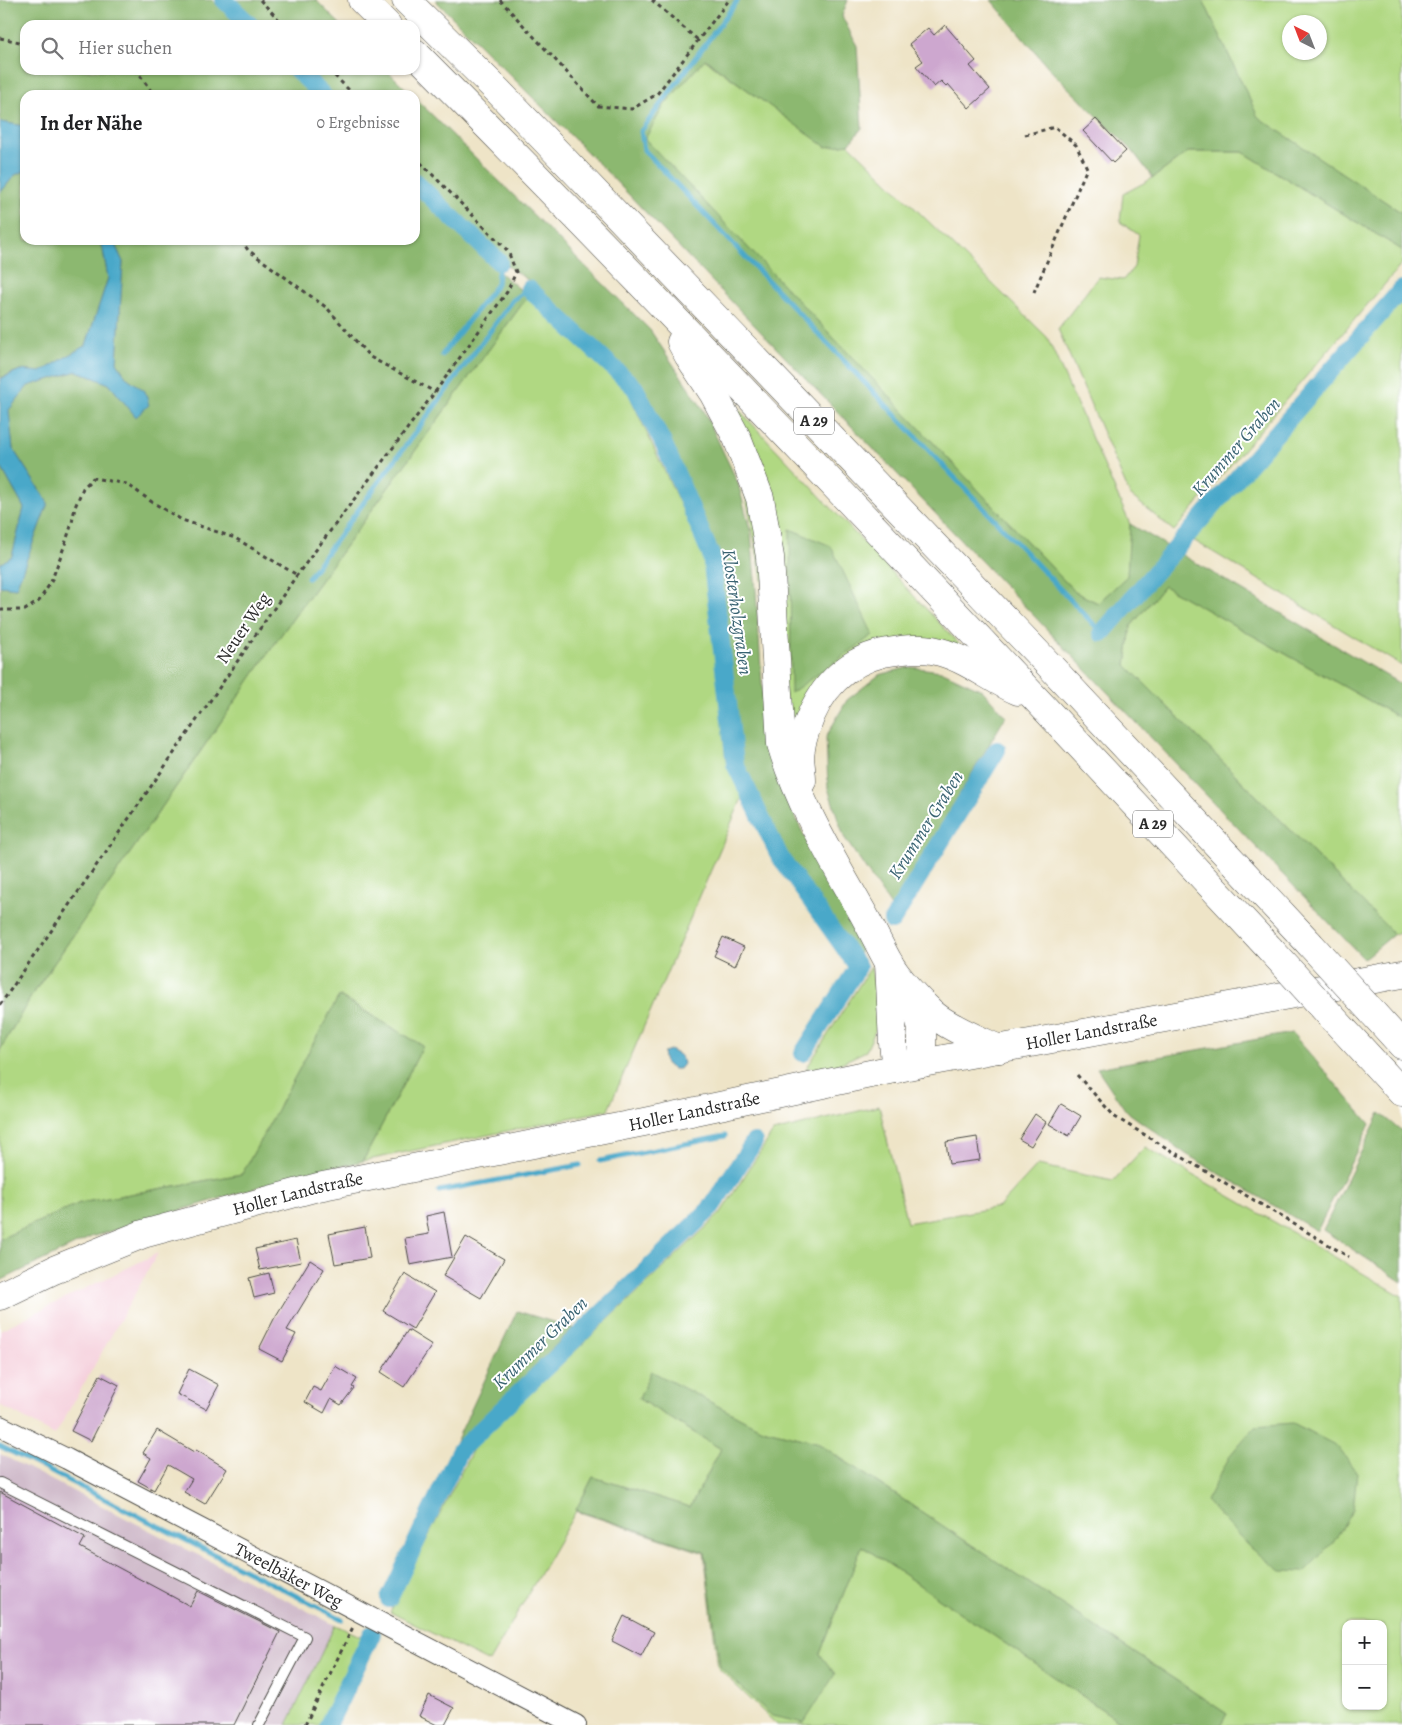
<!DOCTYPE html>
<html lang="de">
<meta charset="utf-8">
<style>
:root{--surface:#fff;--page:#f2f2f2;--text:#202124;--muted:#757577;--line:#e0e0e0}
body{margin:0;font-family:Alegreya,serif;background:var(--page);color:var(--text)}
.controls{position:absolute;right:15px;bottom:15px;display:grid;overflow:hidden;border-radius:10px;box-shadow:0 1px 4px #0004}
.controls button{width:45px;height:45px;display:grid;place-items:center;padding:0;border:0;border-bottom:1px solid var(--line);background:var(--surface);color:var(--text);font:25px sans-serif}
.compass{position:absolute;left:1282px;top:15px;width:45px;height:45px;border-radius:50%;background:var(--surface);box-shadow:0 1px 4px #0004;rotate:318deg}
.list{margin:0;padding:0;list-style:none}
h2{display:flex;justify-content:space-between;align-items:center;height:65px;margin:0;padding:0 20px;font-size:21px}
h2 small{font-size:16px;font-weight:400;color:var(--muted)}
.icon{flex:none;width:28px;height:28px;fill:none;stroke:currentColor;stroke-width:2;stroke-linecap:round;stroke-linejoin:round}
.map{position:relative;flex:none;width:1402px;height:1725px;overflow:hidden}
.search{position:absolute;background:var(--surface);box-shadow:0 1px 4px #0004;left:20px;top:20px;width:400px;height:55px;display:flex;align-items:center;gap:12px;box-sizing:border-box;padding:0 18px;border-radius:15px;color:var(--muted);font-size:19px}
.panel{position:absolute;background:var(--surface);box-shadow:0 1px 4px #0004;left:20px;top:90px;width:400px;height:155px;border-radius:15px}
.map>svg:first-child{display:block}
</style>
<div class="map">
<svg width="1402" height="1725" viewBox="0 0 1402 1725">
<rect width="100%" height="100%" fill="#fff"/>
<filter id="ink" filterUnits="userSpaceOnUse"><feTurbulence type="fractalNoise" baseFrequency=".02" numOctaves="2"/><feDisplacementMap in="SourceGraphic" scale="10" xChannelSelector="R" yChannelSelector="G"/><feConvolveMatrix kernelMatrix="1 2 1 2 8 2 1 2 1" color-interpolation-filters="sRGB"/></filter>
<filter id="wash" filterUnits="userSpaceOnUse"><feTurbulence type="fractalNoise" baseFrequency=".0096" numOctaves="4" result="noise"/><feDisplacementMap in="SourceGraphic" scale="20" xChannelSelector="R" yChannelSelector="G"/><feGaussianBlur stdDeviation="1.12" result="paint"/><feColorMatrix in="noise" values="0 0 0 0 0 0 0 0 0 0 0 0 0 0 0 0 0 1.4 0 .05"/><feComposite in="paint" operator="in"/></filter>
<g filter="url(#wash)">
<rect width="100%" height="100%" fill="#eee4c7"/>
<!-- built -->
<path fill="#f5cfdb" d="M158,1253L55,1435L0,1405V1330Z"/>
<!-- industrial -->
<path fill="#d1bdcc" d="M0,1454L335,1625L287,1725H0Z"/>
<!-- green -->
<g fill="#b0d882" stroke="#6e8256" fill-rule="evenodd">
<path d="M1203,0H1402V213L1257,117ZM1290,22H1320V52H1290Z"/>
<path d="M704,59L826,146L849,144L1047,337L1130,524L1128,576L1098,603L1075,592L644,139L665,104Z"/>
<path d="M1188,152H1243L1402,250V264L1174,531L1130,495L1058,329L1098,277L1123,280L1134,267L1139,235L1120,222L1123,194L1153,178Z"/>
<path d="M528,296L627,390L705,558L726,761L742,798L608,1110L363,1161L423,1046L340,996L242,1174L80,1203L0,1239V1050L32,995L283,632Z"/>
<path d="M1402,300V666L1193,540Z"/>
<path d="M726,396L962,647L871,646L794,741Z"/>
<path d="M1164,586L1402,719V933L1394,934L1126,665L1131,626Z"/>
<path d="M871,967L876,996L877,1027L866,1051L835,1066L806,1069Z"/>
<path d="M879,1106L907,1223L999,1207L1038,1165L1113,1181L1145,1147L1402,1296V1725H1220L1227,1714L816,1442L762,1429L651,1372L639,1399L721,1449L690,1507L593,1477L576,1510L705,1552L720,1667L820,1654L862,1546L1125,1725H777L718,1668L704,1553L576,1511L489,1662L390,1612L474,1447L720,1214L773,1132ZM1346,1624H1383V1706H1346Z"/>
<path d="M335,1625L365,1638L320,1725H287Z"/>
</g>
<!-- forest -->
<g fill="#8cb870" stroke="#5c724e">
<path d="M0,0H212L239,25H25V70H288L315,95H25V126L0,122Z"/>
<path d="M231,0H316L341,25H257Z"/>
<path d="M435,0H848L842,16L857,46L862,128L849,144L826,147L705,59L665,104L645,139L1075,592L1098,603L1127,576L1130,524L1402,685V719L1164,586L1131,626L1126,665L1394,934L1364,959L604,169Z"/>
<path d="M991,0H1203L1258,117L1402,213V250L1243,152H1188L1153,178L1131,149L1055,75Z"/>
<path d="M303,70H387L412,95H329Z"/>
<path d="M415,98L650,330L703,409L738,483L751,533L756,591L764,715L779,783L821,871L864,947L855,959L785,855L741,760L716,550L642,386L540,288L510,268L415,177Z"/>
<path d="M25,171V240H99L103,250L108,278L86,345L41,372L20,370L0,378V193L15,175Z"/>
<path d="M415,191L499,272L528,296L283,632L32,995L0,1050V586L16,588L48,503L13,449L8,410L28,386L77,371L109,384L136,416L145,391L126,377L117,362L123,262L113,240H415Z"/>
<path d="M0,465L24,508L12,556L0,564Z"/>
<path d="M790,529L831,546L873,635L791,693Z"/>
<path d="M910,667L941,671L982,690L1006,716L892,908L844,837L828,788L826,737L847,700L879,675Z"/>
<path d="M339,996L423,1046L363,1161L265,1185L91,1237L0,1281V1239L80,1203L242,1174Z"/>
<path d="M1292,1033L1370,1124L1317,1231L1186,1154L1126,1111L1097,1068Z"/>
<path d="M1380,1113L1402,1131V1282L1323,1230Z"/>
<path d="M517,1311L573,1328L454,1446Z"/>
<path d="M651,1371L762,1429L816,1442L1227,1714L1220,1725H1125L862,1546L820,1654L835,1674L804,1723L772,1716L720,1667L705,1552L576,1510L593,1477L690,1507L721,1449L639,1399Z"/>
<path d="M1293,1423L1337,1446L1357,1473L1353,1509L1333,1543L1304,1572L1281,1571L1251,1548L1206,1501L1231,1454L1255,1426Z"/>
</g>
<!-- water -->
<g fill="#4aa8c9" stroke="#3a6a7a">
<path d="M0,122L25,126V171L15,175L0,193Z"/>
<path d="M99,240H113L123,262L117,362L126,377L145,391L149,405L136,417L109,384L77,371L28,386L9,410L13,449L48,503L16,588L0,586V564L12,556L24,508L0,465V379L20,370L41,372L86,345L108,278L103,250Z"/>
<path d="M670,1050L681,1056L683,1064L679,1069H673C666,1065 662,1060 664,1052Z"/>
</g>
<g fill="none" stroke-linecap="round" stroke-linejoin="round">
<!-- stream -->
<g stroke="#4aa8c9" stroke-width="5">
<path d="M738,0L641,131L644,150L1102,633"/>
<path d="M442,355L497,284L499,262"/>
<path d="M308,578L513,300L529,289"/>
<path d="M600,1161L725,1136"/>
<path d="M439,1191L580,1165"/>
<path d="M0,1446L342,1619"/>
</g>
<!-- canal -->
<g stroke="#4aa8c9" stroke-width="18">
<path d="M224,0L250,25"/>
<path d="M297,70L323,95"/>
<path d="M415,182L499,262"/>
<path d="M529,289L635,388L665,447L711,555L735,764L780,857L858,967L803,1053"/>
<path d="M1102,633L1402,289"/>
<path d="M892,921L997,750"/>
<path d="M389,1599L460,1450L710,1209L754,1142"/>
<path d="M328,1725L372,1634"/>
</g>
</g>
<g id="blocks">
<!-- building -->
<g fill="#cda7cf">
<path d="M945,25L976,61L970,66L990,89L969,108L948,84L946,86L941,81L934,87L916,66L923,61L909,44L928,28L934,35Z"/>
<path d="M1096,119L1126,151L1113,163L1083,131Z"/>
<path d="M723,937L744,947L735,966L714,956Z"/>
<path d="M1061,1104L1081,1116L1069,1136L1049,1124Z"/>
<path d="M1035,1114L1046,1122L1031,1146L1019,1139Z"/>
<path d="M977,1137L980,1160L949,1164L946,1142Z"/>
<path d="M444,1212L452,1257L410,1265L405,1238L429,1234L426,1216Z"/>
<path d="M365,1227L370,1258L335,1264L329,1234Z"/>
<path d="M466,1237L504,1259L481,1298L443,1276Z"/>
<path d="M296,1240L301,1262L260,1270L255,1249Z"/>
<path d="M310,1260L324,1269L287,1330L296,1334L282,1361L259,1349L274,1319Z"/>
<path d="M269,1273L274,1293L254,1298L249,1278Z"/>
<path d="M405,1274L435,1292L413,1329L383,1311Z"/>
<path d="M408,1330L432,1345L404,1387L381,1372Z"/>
<path d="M335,1366L357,1379L352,1387L354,1388L341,1405L331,1399L324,1413L305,1402L313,1387L321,1391Z"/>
<path d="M189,1369L219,1385L206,1409L177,1394Z"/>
<path d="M100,1375L119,1385L91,1441L71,1431Z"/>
<path d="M157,1430L194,1452L196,1450L227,1469L205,1504L184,1492L192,1479L168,1465L154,1490L138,1481L151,1458L143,1453Z"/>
<path d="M0,1492L85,1538L80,1547L190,1606L198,1591L280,1632L234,1725H0Z"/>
<path d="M624,1616L654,1632L641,1656L612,1641Z"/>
<path d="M429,1695L454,1708L445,1725H437L419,1716Z"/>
</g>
</g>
</g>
<g filter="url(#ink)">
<use href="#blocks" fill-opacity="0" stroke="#484742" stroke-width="1"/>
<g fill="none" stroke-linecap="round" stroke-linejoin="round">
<!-- lane casing -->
<g stroke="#484742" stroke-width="12">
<path id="lane" d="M0,1483L305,1637L259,1725"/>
</g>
<!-- street casing -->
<g stroke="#484742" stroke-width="22">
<g id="street">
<path id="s1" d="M0,1426L67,1459L576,1725"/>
</g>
</g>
<!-- secondary casing -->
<g stroke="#484742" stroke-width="29">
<g id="secondary">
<path id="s2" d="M0,1296L54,1270L143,1234L318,1187L644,1122L922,1063L1402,974"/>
</g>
</g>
<!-- highway casing -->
<g stroke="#484742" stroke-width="29">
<g id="highway">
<path d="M362,0L387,25"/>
<path d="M406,0L498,91L1050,666L1309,943"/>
<path d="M415,53C706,346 988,647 1270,949"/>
<path d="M681,342L688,355L713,393L737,438L760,498L770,557L781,744C798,802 830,855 860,908C870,925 878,943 888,961C896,977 919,1001 932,1013C947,1027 980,1040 999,1049"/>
<path d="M802,781C802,772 800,763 800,755C801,746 803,737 806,729C818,691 844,662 883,653C899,650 917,647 932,650C965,656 988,678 1018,691"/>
<path d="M889,963L893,1043L896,1069"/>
<path d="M912,994L922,1028V1063"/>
<path d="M1372,1012L1402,1045"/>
<path d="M1331,1016L1402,1093"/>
</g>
</g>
<!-- path -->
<g stroke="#484742" stroke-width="3" stroke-dasharray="4 4" stroke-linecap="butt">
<path d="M260,0L284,25"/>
<path d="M500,0L598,106L632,109L657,94L729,0"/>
<path d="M652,0L699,41"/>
<path d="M0,38L25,43"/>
<path d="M134,70L139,74L154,95"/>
<path d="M329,70L354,95"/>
<path d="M1025,135L1055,127L1076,145L1087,168L1034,292"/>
<path d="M241,240L248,250L327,308L370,357L435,392"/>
<path d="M0,610H25L39,601L51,582L64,547L72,523L75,507L83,488L93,478L127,484L152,502L182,520L235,538L297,575"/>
<path d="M0,1005L297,575L435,392L507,292L516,272L508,251L415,157"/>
<path d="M1077,1075L1115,1117L1349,1257"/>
<path d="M305,1725L353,1627"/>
</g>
<!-- lane -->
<use href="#lane" stroke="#fff" stroke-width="10"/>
<!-- street -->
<use href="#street" stroke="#fff" stroke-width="20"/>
<!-- secondary -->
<use href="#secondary" stroke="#fff" stroke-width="28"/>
<!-- highway -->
<use href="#highway" stroke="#fff" stroke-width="28"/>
<!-- highway-bridge casing -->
<g stroke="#484742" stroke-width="29" stroke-linecap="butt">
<g id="highway-bridge">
<path d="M1309,943L1372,1012"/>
<path d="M1270,949L1331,1016"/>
</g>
</g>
<!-- highway-bridge -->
<use href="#highway-bridge" stroke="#fff" stroke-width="28"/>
</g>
</g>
<g text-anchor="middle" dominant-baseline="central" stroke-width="4" stroke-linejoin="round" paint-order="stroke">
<!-- shield labels -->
<g fill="#fff" stroke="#6b6b6b" stroke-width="1">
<rect x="794" y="407.5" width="40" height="27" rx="4"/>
<rect x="1133" y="810.5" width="40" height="27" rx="4"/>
</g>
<g font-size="16" font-weight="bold" fill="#2b2b2b">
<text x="814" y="421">A 29</text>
<text x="1153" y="824">A 29</text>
</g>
<!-- street labels -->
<g font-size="18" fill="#2b2b2b" stroke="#fff">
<text transform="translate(243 628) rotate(-56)">Neuer Weg</text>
<text stroke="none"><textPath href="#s2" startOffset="1126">Holler Landstraße</textPath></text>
<text stroke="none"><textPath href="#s2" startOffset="721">Holler Landstraße</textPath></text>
<text stroke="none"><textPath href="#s2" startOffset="316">Holler Landstraße</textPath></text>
<text stroke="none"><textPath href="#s1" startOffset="325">Tweelbäker Weg</textPath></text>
</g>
<!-- water labels -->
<g font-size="19" font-style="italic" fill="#396372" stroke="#fff">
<text transform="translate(1236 447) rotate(-49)">Krummer Graben</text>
<text transform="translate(737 612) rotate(82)">Klosterholzgraben</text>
<text transform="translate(926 825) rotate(-58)">Krummer Graben</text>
<text transform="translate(540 1343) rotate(-44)">Krummer Graben</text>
</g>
</g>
</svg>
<div class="controls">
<button>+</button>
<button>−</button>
</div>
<svg class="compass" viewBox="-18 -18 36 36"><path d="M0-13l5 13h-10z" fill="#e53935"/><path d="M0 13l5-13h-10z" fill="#757577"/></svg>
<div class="search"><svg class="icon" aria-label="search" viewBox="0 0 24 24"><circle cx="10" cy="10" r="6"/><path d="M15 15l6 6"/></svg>Hier suchen</div>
<section class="panel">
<h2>In der Nähe<small>0 Ergebnisse</small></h2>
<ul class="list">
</ul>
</section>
</div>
